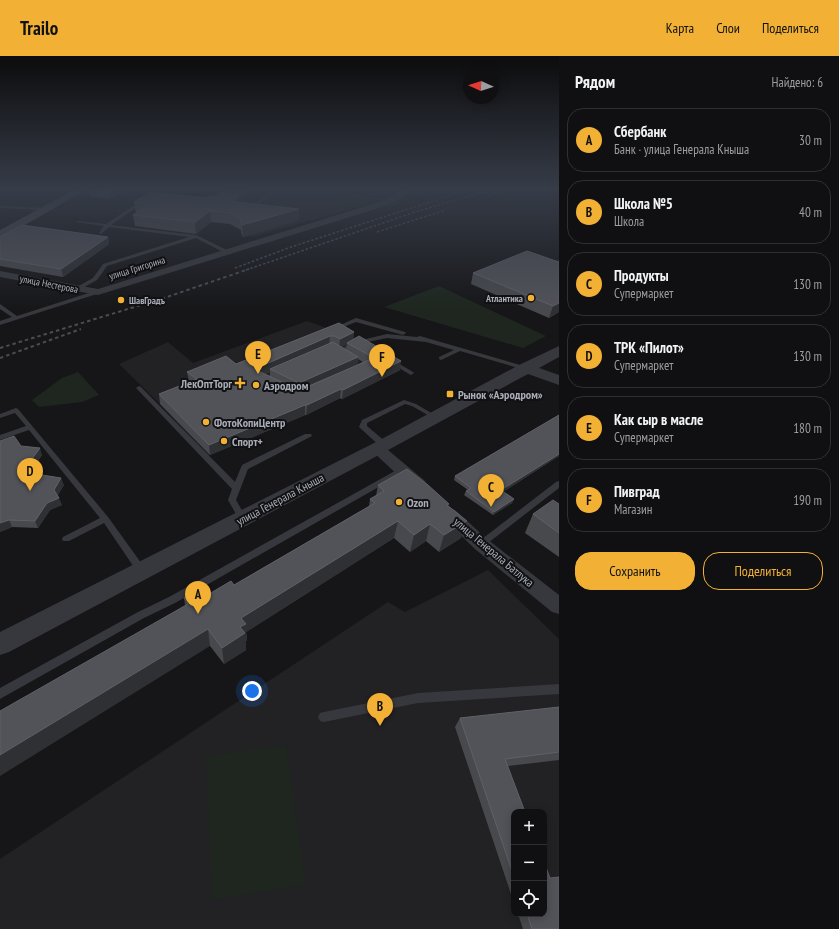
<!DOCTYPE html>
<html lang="ru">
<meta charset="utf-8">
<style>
:root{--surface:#101012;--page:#19191b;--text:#f1f3f6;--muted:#9c9d9f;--line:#303032;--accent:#f2b134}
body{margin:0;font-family:"PT Sans Narrow",sans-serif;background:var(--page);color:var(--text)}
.controls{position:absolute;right:12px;bottom:12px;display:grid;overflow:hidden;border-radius:8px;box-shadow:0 2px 10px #0003}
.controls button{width:36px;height:36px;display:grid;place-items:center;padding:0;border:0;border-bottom:1px solid var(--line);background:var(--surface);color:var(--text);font:20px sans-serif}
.compass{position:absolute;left:463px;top:12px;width:36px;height:36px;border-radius:50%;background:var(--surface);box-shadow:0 2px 10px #0003;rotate:273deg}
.you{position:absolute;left:252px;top:635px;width:14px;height:14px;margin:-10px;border:3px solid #fff;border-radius:50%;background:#1a73e8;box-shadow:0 0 0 6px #1a73e833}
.badge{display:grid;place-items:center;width:26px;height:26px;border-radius:50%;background:var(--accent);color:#111;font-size:13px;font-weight:700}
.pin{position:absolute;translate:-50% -33px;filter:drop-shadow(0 1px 2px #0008)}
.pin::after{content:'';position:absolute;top:21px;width:14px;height:12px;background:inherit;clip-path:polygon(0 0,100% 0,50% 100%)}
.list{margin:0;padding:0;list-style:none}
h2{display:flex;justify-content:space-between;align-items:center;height:52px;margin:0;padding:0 16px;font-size:17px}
h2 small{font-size:13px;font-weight:400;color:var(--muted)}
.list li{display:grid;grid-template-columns:26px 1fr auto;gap:12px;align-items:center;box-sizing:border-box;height:64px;margin:0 8px 8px;padding:0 8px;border:1px solid var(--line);border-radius:16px}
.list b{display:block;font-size:15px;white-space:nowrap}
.list p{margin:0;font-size:13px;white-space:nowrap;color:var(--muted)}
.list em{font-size:13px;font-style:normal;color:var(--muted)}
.actions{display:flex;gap:8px;padding:12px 16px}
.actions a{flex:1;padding:9px 0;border:1px solid var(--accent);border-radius:16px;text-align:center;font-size:14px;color:var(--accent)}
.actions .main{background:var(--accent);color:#111}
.icon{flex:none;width:22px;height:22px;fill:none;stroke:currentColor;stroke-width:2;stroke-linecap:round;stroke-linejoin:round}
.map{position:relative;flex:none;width:559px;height:873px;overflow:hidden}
header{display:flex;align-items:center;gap:24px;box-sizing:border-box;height:56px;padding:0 20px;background:var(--accent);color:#111}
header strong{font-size:19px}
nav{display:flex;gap:22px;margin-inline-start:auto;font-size:14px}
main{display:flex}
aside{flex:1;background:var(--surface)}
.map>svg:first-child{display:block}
</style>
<header>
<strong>Trailo</strong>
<nav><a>Карта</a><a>Слои</a><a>Поделиться</a></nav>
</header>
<main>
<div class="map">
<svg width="559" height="873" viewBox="0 0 559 873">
<rect width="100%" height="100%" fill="#161618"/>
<!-- built -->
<g fill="#222225" fill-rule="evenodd">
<path d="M212,133H399L390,140L368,148L252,181L236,171L241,169L176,162Z"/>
<path d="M307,265L332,274L400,314L342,343H338L306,359L207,400L160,348L119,308L168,286L193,307Z"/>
<path d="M488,514L559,583V873H0V803L388,546L405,556ZM514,756H544V858H514Z"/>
</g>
<!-- green -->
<g fill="#1e261f">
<path d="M418,133H453L417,139L389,152L383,150L397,145Z"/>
<path d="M354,142L377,145L357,152L344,150L349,145L348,144Z"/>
<path d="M439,230L546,280L523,292L384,251Z"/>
<path d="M78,316L99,339L82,346L39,351L32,344L62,322Z"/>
<path d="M286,689L306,829L212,844L206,700Z"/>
</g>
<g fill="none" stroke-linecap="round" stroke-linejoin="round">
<!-- service -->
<g fill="#37383d" fill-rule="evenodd">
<path d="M159,133H163L111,169L196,179L229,195V197H225L196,182L107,210L97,224L79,234H75V232L93,222L103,208L189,181L109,171L101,178L99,177L104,170L76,166L78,165L106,168Z"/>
<path d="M274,133H278L250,155H248V153Z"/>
<path d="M285,133H295L393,144L391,145Z"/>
<path d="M0,150L46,152L48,153L46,154L0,152Z"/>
<path d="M559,204V207L555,209L559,211V214L549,209Z"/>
<path d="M98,234L100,235V237L0,269V265L12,261L0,253V248L17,260Z"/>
<path d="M356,262L405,276L406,277L403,279L356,266L336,274L331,273Z"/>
<path d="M387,278L417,281L420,280L527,311L528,312L525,314L460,295L441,304L439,303V301L454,294L426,286L387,282L357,288L339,298L332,294L335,292L339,294L353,286Z"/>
<path d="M391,303L413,316L414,317L411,319L409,318L389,306V304Z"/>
<path d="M139,330L141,331L235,426L242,409L305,378H311L312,380L248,413L236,444L247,463L246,465H240L228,444L232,433L137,333L136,332Z"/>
<path d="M404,344L416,348L438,361L435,363L433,362L412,350L405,348L367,367V370L387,387L388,389L384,391H381L359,371L362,364Z"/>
<path d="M16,352L18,353L108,461L144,511L146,514L144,517L141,518L138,517L104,467L69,485H63L62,483L63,481L100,462L29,374L0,384V379L26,370L15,357L0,362V358Z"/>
<path d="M402,411L406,414L405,416L175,547L144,562L0,643V632L138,556L169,541Z"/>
<path d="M559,425V432L484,490H478L477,488L478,486L556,426Z"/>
<path d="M559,628V638L418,647L324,666L320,665L318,661L320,657L324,656L418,637Z"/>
</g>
<!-- minor -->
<g fill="#37383d" fill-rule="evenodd">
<path d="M404,133H413L400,143L382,151L98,239L0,221V215L98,233L376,147L394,139Z"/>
<path d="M377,387L382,389L425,425L427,429L425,433L419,434L413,433L372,395L370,392L372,389Z"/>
<path d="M449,452L455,454L487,483L559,539V558L552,556L475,493L443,462L441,458L443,454Z"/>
</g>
<!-- tertiary -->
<path fill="#37383d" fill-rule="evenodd" d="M559,290V301L539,312L559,319V329L528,318L390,393L9,596L0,599V576L378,385L519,309Z"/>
<!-- secondary -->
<path fill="#45474d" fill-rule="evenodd" d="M76,133H88L0,183V174Z"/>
<!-- rail-far1 -->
<g stroke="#4a4c52" stroke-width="1.5" stroke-dasharray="2.5 2" stroke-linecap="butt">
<path d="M489,139L507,133"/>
<path d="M377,176L446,154"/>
<path d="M235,212L291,191L470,133"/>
<path d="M246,214L415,156L494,133"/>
</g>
<!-- rail -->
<g stroke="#4a4c52" stroke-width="2" stroke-dasharray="3.5 3" stroke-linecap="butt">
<path d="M0,292L164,242L249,213"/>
<path d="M0,302L81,273"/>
</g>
</g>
<!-- wall -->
<g fill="#47494d" fill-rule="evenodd">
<path d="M91,133H126L110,143L90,140L88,134Z"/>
<path d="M224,133H254L240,146L299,164L243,181L241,177V174L230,168L211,166L196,178L135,170L133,159L136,157L134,146L215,141Z"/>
<path d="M311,133H342L338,136Z"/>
<path d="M0,181H108L109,188L63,221L0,210Z"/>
<path d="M559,206V256L549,262L471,228L473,217Z"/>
<path d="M339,267L354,276L353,284L400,314L342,343L340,342L306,359H305L210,399L160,348L159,338L190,326L189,325L187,316L236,308ZM347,288L346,294L341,291ZM358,303L363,306L357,309ZM270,316V320L265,318Z"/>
<path d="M559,359V400L503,436L514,443L512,447L493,459L464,439L466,435L468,434L454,424L455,420Z"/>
<path d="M0,385L21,390L42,399L35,409L42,419L64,429L57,440L62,449L50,454L38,472L12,471L0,476Z"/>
<path d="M378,429L448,450L461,482L439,496L426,485L410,496L394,482L246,576L247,584L246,585V594L224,608L210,590L185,549L184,542L209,538L234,529L369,450L370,443L376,440Z"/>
<path d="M559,448V501L525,477L533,458Z"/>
<path d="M559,651V704L508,710L514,756V847L455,671L460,662Z"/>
<path d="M518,858H544L559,873H523Z"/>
</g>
<!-- shaded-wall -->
<g fill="#2f3033">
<path d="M115,133H126L110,143L109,136Z"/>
<path d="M247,133H254L236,150V143Z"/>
<path d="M339,133H342L338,136Z"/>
<path d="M299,153V164L243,181L242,169Z"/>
<path d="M210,155L211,166L196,178L195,166Z"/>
<path d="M108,181L109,188L63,221L61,213Z"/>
<path d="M559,247V256L549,262L553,250Z"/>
<path d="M354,276L353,285L347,287V288L339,292L340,283Z"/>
<path d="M330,280L329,290L270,313V316L257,322L256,314L257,312Z"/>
<path d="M358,301L357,311L299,336V327Z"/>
<path d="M401,305L400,314L342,343L343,334Z"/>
<path d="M341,333L340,342L306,359L307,349Z"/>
<path d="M305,349V359L210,399L209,389Z"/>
<path d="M40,392L42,399L35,410L32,403Z"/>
<path d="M559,398V400L500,438L501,434Z"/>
<path d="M61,422L64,429L57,441L54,434Z"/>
<path d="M59,442L62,449L50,454L38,472L35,465L47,447Z"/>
<path d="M514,443L512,447L493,459L494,456Z"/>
<path d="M9,464L12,471L0,476V467Z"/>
<path d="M398,465L394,482L246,576L247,584L246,585V594L224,608L222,592L240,571L241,562Z"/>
<path d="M467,465L461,482L439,496L444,479Z"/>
<path d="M430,468L426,485L410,496L414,479Z"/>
<path d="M208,573L210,590L0,720V699Z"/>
</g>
<!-- building -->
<g fill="#525359" stroke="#5f6168">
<path d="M91,133H115L109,136L88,134Z"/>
<path d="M224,133H247L236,143L215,141Z"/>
<path d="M150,136L207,142L209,140L231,143L230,145L299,153L242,169L240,166L242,164L230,157L210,155L195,166L133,159L149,148L134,146Z"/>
<path d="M22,169L108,181L61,213L0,203V181Z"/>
<path d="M527,195L559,206V247L553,250L473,217Z"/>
<path d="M339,267L354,276L340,283L335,280H330L257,312L256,314L297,333H302L369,304V299L347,287L359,280L401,305L343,334L341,333L307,349H305L209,389L159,338L197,323L187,316L226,300L236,308Z"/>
<path d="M333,286L358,301L299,327L270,313Z"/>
<path d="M559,359V398L501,434L514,443L494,456L466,435L471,432L455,420Z"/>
<path d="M14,380L21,390L40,392L32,403L42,419L61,422L54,434L59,442L47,447L35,465L9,464L0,467V385Z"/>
<path d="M407,413L428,429L449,448L447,449L467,465L444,479L430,468L414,479L398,465L241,562L246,568L240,571L245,577L222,592L208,573L0,699V655L188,548L184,542L204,531L209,538L231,525L234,529L375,447L370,443L384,435L378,429Z"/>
<path d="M553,444L559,448V477L533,458Z"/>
<path d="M559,651V696L505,703L525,756H514V821L460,662Z"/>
<path d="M544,806L550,822L559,821V873H532L527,858H544Z"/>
</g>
<!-- sky -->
<linearGradient id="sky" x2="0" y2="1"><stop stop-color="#0c0c0d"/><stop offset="0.52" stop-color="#363c48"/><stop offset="1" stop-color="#363c48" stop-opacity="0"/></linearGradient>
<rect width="559" height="255" fill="url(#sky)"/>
<!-- markers -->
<g fill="#f2b134" stroke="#111113" stroke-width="1.5">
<circle cx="531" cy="242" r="4"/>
<circle cx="121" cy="244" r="4"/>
<path d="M238 321h4v4h4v4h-4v4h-4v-4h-4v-4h4z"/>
<circle cx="256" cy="329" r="4"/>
<rect x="446" y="334" width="8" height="8" rx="2"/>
<circle cx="206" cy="366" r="4"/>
<circle cx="224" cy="385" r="4"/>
<circle cx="399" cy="446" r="4"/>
</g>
<g text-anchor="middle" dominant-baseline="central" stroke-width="4" stroke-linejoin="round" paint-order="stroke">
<!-- far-street labels -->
<g font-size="10" fill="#a8adb8" stroke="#111113">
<text transform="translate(137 212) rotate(-17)">улица Григорина</text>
<text transform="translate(49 228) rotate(11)">улица Нестерова</text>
</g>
<!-- far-poi labels -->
<g font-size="10" font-weight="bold" fill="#a8adb8" stroke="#111113" text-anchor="end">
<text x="523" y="242">Атлантика</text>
<text x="129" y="244" text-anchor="start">ШавГрадъ</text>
</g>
<!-- poi labels -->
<g font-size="12" font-weight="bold" fill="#a8adb8" stroke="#111113" text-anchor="start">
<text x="232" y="327" text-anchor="end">ЛекОптТорг</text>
<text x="264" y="329">Аэродром</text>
<text x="458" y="338">Рынок «Аэродром»</text>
<text x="214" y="366">ФотоКопиЦентр</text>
<text x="232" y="385">Спорт+</text>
<text x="407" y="446">Ozon</text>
</g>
<!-- street labels -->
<g font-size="12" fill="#a8adb8" stroke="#111113">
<text transform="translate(280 443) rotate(-28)">улица Генерала Кныша</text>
<text transform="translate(494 496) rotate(40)">улица Генерала Батлука</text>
</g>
</g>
</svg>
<div class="controls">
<button>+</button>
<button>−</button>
<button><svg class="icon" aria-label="locate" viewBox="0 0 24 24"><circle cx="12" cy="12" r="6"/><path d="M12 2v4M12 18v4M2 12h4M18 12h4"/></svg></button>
</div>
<svg class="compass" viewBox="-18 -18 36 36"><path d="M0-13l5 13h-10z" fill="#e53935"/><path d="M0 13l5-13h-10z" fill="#9c9d9f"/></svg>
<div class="you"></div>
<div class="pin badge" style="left:198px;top:558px">A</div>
<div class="pin badge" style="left:380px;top:670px">B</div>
<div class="pin badge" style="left:491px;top:451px">C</div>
<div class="pin badge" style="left:30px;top:435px">D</div>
<div class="pin badge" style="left:258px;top:318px">E</div>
<div class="pin badge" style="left:382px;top:321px">F</div>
</div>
<aside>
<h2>Рядом<small>Найдено: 6</small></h2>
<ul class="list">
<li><span class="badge">A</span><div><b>Сбербанк</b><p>Банк · улица Генерала Кныша</p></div><em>30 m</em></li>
<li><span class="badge">B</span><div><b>Школа №5</b><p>Школа</p></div><em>40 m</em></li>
<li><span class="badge">C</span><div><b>Продукты</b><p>Супермаркет</p></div><em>130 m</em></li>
<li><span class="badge">D</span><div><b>ТРК «Пилот»</b><p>Супермаркет</p></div><em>130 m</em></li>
<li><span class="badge">E</span><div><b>Как сыр в масле</b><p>Супермаркет</p></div><em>180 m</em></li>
<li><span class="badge">F</span><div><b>Пивград</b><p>Магазин</p></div><em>190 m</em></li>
</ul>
<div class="actions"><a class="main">Сохранить</a><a>Поделиться</a></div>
</aside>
</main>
